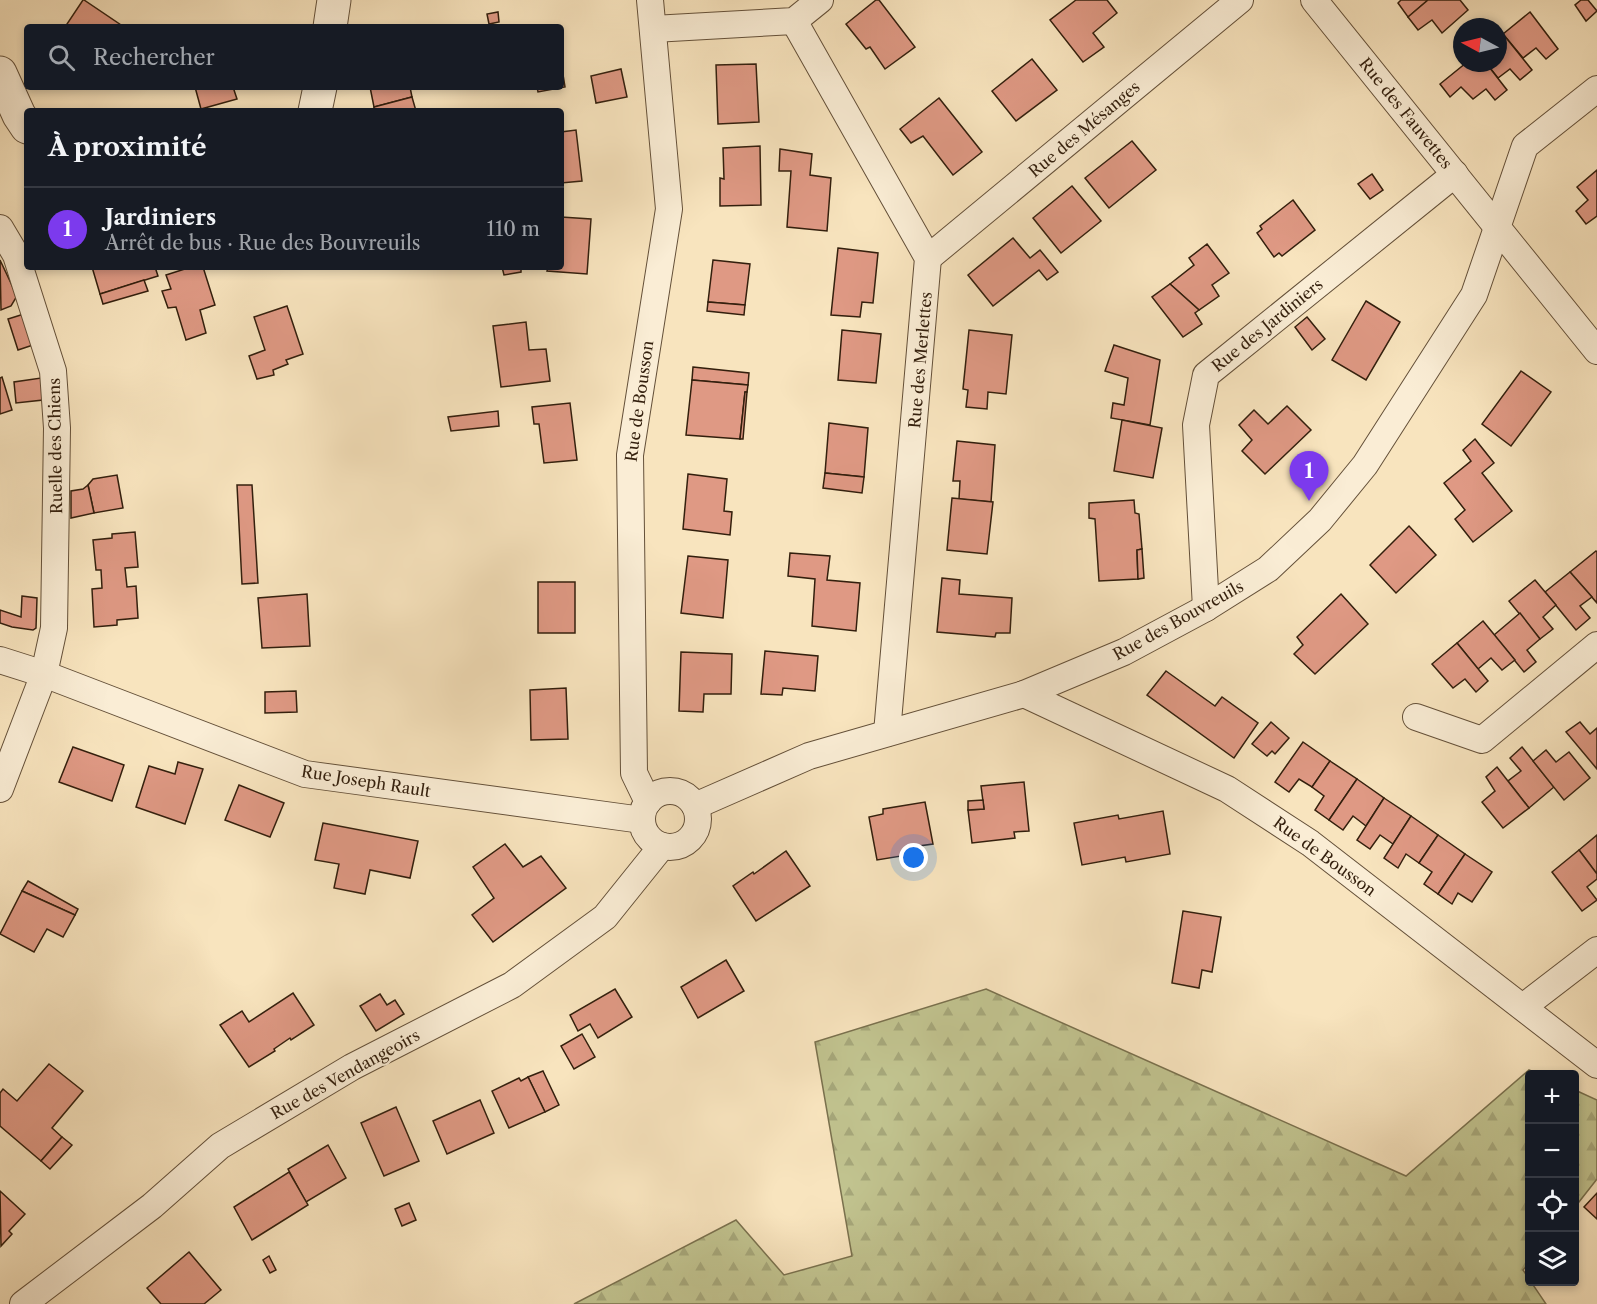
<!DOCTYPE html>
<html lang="fr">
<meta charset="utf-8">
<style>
:root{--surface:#171b24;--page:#242831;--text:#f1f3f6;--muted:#9ea1a6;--line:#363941;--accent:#7c3aed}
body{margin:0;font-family:"Libre Caslon Text",serif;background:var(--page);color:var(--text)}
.controls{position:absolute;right:18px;bottom:18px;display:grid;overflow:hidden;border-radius:6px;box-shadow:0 3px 9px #0003}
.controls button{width:54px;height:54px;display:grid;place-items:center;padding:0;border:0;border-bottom:2px solid var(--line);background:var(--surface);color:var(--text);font:30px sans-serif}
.compass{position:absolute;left:1453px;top:18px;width:54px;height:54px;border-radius:50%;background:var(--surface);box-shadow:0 3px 9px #0003;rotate:277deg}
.you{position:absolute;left:914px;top:858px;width:21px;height:21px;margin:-15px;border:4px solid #fff;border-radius:50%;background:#1a73e8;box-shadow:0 0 0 9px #1a73e833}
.badge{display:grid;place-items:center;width:39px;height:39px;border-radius:50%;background:var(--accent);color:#fff;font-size:20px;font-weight:700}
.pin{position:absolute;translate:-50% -50px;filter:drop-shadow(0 2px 3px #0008)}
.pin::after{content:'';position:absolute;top:32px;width:21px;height:18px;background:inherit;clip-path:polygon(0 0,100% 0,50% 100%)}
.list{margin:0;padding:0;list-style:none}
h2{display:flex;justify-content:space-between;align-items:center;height:78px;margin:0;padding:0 24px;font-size:26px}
h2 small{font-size:20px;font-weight:400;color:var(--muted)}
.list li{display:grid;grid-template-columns:39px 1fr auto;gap:18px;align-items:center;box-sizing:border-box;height:84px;padding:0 24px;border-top:2px solid var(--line)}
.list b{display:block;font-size:22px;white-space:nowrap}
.list p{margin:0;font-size:20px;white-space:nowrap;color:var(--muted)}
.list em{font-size:20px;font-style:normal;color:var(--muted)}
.icon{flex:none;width:33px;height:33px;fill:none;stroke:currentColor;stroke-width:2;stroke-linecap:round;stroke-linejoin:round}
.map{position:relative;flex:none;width:1597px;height:1304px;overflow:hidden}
.search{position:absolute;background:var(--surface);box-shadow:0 3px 9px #0003;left:24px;top:24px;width:540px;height:66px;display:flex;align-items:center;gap:15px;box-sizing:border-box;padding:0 21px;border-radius:6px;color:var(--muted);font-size:22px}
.panel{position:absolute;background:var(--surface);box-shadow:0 3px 9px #0003;left:24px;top:108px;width:540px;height:162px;border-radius:6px}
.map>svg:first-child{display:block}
</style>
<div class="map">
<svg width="1597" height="1304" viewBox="0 0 1597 1304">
<defs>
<pattern id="forest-firs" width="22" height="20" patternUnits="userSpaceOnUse" patternTransform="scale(1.5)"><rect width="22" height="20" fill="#c1c38f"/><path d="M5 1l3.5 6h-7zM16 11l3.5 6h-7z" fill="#a6a77a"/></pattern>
</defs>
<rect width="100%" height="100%" fill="#f8e4be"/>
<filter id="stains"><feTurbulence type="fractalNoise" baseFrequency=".00333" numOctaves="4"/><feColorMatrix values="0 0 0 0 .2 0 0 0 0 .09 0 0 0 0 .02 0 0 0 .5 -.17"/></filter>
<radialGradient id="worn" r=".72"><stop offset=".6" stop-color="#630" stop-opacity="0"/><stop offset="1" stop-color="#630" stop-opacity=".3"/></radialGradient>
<!-- forest -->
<g fill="url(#forest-firs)" stroke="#7a714e" stroke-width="1.5">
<path d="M986,989L1406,1176L1529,1070L1538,1074H1530V1262L1523,1270L1546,1304H574L736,1220L784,1275L852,1256L815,1042Z"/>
<path d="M1575,1090L1597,1100V1179L1575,1207Z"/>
</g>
<!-- building -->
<g fill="#df9984" stroke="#331f0d" stroke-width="1.5">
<path d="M83,0H84L124,27H65Z"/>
<path d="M876,0H879L915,47L885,69L870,47L866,49L846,24Z"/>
<path d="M1076,0H1107L1117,13L1093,33L1104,47L1083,62L1050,20Z"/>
<path d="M1401,0H1428L1408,17L1398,3Z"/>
<path d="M1428,0H1460L1468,10L1442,33L1432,20L1418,30L1408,17Z"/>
<path d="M1581,0H1588L1597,11L1586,21L1575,5Z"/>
<path d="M498,12L499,22L489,24L487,14Z"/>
<path d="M1530,12L1558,49L1546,59L1536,48L1523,58L1503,34Z"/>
<path d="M1503,34L1532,70L1520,80L1510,69L1498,78L1486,63H1498V37Z"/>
<path d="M1032,59L1057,90L1016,121L992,91Z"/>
<path d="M561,62L565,87L538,92L537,87H561Z"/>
<path d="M1466,63H1486L1507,90L1495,100L1486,89L1473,99L1461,87L1450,97L1440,84Z"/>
<path d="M756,64L759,122L718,124L716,65Z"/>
<path d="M621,69L627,97L596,103L591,76Z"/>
<path d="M195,87H233L237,99L201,109Z"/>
<path d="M370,87H410L412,97L374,107Z"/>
<path d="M412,97L416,111H375L374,107Z"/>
<path d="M939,98L982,152L953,175L923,136L911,143L900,129Z"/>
<path d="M576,130L582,181L561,183V132Z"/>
<path d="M1132,141L1156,170L1109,208L1085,178Z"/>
<path d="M760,146L761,205L720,206V178L724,179L723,148Z"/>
<path d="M780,149L812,154L810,175L831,178L827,231L787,227L791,171H779Z"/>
<path d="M1597,170V216L1586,224L1576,211L1588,200L1577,187Z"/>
<path d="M1372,174L1383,190L1370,199L1358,184Z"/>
<path d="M1072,186L1101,221L1061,253L1033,218Z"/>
<path d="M1293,200L1315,230L1282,256L1279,253L1274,257L1257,233L1262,229L1260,226Z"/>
<path d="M561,217L591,219L587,274L547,271L548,267H561Z"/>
<path d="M1013,238L1030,258L1040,250L1058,272L1047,280L1039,270L993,306L968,275Z"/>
<path d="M1207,244L1229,273L1212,285L1219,296L1199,310L1170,284L1194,265L1189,258Z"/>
<path d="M838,248L878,253L873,303L862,302L860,317L831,315Z"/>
<path d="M0,260L17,296L11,306L1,310Z"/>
<path d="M713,260L750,264L745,305L708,302Z"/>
<path d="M92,267H155L158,276L100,294Z"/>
<path d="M191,267H203L215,305L200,310L206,333L186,340L176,307L168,308L162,291L171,289L166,275Z"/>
<path d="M502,267H521V272L504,275Z"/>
<path d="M144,280L148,291L103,304L100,294Z"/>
<path d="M1170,284L1199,310L1195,313L1202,324L1183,337L1152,297Z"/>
<path d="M1366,301L1400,322L1366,380L1332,360Z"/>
<path d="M708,302L745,305L744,315L707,311Z"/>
<path d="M287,306L303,354L286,360L288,364L273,370L274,375L257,379L249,356L265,350L254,317Z"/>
<path d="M24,314L33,345L18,350L8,319Z"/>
<path d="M1307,317L1325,339L1312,350L1295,327Z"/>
<path d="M526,322L529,350L546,349L550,381L501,387L493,326Z"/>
<path d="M842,330L881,334L876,383L838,380Z"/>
<path d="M969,330L1012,335L1006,394L988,392L987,409L966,407L968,390L963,389Z"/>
<path d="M1114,345L1160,360L1150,425L1111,418L1113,403L1124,405L1128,378L1105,371Z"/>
<path d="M693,367L749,373L748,385L692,380Z"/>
<path d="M1521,371L1551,392L1511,446L1482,424Z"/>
<path d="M2,377L12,410L0,414V378Z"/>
<path d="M41,378L43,400L16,403L14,382Z"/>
<path d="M692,380L748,385L747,392H745L740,439L686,435Z"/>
<path d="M745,392H747L743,439H740Z"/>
<path d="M570,403L577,460L544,463L539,424H534L532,407Z"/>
<path d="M1287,406L1311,430L1265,474L1242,451L1252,440L1239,425L1254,410L1268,424Z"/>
<path d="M498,411L499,426L451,431L448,417Z"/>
<path d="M1122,420L1162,428L1153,478L1114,471Z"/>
<path d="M829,423L868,428L864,477L825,473Z"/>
<path d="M1475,439L1494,463L1482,473L1512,511L1473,542L1455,519L1465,510L1444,483L1471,461L1463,450Z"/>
<path d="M957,441L995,445L991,502L959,499L960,481H953Z"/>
<path d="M825,473L864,477L862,493L823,488Z"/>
<path d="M688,474L727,479L724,511L732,512L730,535L683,529Z"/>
<path d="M117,475L123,508L94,513L88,485L93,479Z"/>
<path d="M88,485L94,513L71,518V491L83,489Z"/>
<path d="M237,485H252L258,583L242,584Z"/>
<path d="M952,498L993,502L987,554L947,550Z"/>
<path d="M1134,500L1135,513L1139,514L1142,549L1137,550L1138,579L1099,581L1095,519L1089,518V503Z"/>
<path d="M1409,526L1436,555L1396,593L1370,565Z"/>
<path d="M135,532L138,567L125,568L127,587L136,586L138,618L117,620V625L94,627L92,589L102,588L101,570H96L93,540L112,538V534Z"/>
<path d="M1142,549L1144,578L1138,579L1137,550Z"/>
<path d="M1596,551L1597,552V603L1570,572Z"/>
<path d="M790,553L830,556L827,580L860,583L856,631L812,626L815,579L788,576Z"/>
<path d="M688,556L728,560L723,618L681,613Z"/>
<path d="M1570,572L1592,597L1580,606L1590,618L1576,630L1545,592Z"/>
<path d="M942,578L960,580L959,594L1012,598L1010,633H996L995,637L937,632Z"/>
<path d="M1535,580L1556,605L1543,617L1553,629L1540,639L1509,601Z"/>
<rect x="538" y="582" width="37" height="51"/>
<path d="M307,594L310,646L262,648L258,598Z"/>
<path d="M1341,594L1368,624L1315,674L1294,654L1303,645L1297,637Z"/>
<path d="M22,596L37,598L36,628L33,630L12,627L0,623V610L21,617Z"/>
<path d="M1520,613L1540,639L1527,650L1536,662L1524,672L1494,635Z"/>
<path d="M1483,621L1515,660L1502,670L1491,658L1478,669L1457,643Z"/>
<path d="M1457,643L1488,681L1476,692L1465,679L1453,688L1432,664Z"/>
<path d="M765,651L818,656L815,691L783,688L782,695L761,694Z"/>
<path d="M681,652L732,654L731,694H704L703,712L679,711Z"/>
<path d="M1166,671L1215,706L1222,697L1258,723L1234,758L1147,695Z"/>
<path d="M566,688L568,739L531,740L530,690Z"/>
<path d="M296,691L297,712L265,713V692Z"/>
<path d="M1271,722L1289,738L1275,754L1272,751L1267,756L1252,744Z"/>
<path d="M1580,722L1590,734L1597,728V769L1566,732Z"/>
<path d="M1303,742L1330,761L1312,787L1299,779L1289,792L1275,782Z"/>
<path d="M73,747L124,765L112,801L59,782Z"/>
<path d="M1522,747L1554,787L1529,808L1508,781L1521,771L1510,758Z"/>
<path d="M1546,750L1556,762L1569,752L1590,778L1564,800L1533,761Z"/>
<path d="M1330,761L1357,779L1329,820L1315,810L1324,796L1312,787Z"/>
<path d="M178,762L203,769L185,824L136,807L149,766L175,774Z"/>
<path d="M1497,767L1529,808L1503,828L1482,802L1495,791L1486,777Z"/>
<path d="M1357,779L1384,798L1366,826L1353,816L1343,830L1329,820Z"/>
<path d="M1024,782L1029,831L1014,832L1015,838L972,843L968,810L984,809L981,786Z"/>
<path d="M239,785L284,803L270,837L225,820Z"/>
<path d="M1384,798L1411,816L1393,844L1380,835L1370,849L1357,840Z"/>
<path d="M983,800L984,809L968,810V801Z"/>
<path d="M925,802L933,844L919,846L920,853L877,860L869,817L883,814V809Z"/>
<path d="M1163,811L1170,854L1126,862L1125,857L1082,865L1074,823L1118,815L1119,819Z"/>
<path d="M1411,816L1438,835L1419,863L1406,854L1398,868L1384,858Z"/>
<path d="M323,823L418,841L410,878L370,870L365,894L334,888L339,864L315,860Z"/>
<path d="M1438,835L1465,854L1438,894L1424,884L1432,872L1419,863Z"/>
<path d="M1597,835V874L1579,850Z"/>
<path d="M505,844L523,867L541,856L566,888L493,942L472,915L494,898L473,867Z"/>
<path d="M1579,850L1597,874V879L1587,887L1597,900L1582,911L1552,872Z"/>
<path d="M786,851L810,886L756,921L733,886L753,872L754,874Z"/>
<path d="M1465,854L1492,872L1472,902L1458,893L1452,904L1438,894Z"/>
<path d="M28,881L78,909L75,915L22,891Z"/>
<path d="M22,891L75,915L63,937L47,929L34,952L0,934Z"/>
<path d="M1183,911L1221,917L1212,972L1202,970L1199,988L1172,983Z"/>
<path d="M726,960L744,991L698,1018L681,987Z"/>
<path d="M615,989L632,1017L598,1038L590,1024L578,1031L570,1015Z"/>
<path d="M293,993L314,1025L291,1040L290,1038L274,1049L275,1051L249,1067L220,1025L242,1011L249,1022Z"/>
<path d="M380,994L387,1005L395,1000L404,1014L376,1031L360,1006Z"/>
<path d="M582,1034L595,1057L574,1069L561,1046Z"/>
<path d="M49,1064L83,1091L52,1128L62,1137L41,1161L0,1126V1093L3,1089L17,1101Z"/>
<path d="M543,1071L559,1105L545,1112L528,1077Z"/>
<path d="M528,1077L545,1112L509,1128L492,1091L519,1078L521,1081Z"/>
<path d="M480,1100L494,1133L447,1154L433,1121Z"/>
<path d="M396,1107L419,1161L384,1176L361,1123Z"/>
<path d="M62,1137L72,1145L50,1169L41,1161Z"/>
<path d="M328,1145L346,1178L306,1202L288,1169Z"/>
<path d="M289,1172L308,1205L252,1240L234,1207Z"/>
<path d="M0,1191L25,1214L9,1231L12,1234L1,1246Z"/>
<path d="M1597,1193V1219L1584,1207Z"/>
<path d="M409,1203L416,1220L402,1226L395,1209Z"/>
<path d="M189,1252L221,1290L204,1304H161L147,1288Z"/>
<path d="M269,1256L276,1270L270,1273L263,1260Z"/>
</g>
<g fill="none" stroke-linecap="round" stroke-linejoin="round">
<!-- minor casing -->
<g stroke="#645039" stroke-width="28">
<g id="minor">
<path d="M1314,0L1597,351"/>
<path d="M794,21L928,258L887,733"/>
<path d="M653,29L794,21L820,0"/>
<path d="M0,228L16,255L53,371L57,428L54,628L44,674L0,789"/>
<path d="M928,258L1240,0"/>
<path d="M1206,608L1196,425L1206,375L1455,174"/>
<path d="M0,660L44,674L305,774L642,820"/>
<path d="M1024,694L1227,789L1310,843L1597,1065"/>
<path d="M1416,717L1482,740L1597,645"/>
<circle cx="670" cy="819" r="28"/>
<path d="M648,802L634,773L630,455L669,209L650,0"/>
<path d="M695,806L809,756L1024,694L1124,652L1206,608L1268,569L1320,520L1365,465L1474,295L1525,146L1597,89"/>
<path d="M1523,1007L1597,950"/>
<path d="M23,1304L152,1206L220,1146L352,1067L512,985L605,917L662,846"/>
</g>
</g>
<!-- tertiary casing -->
<g stroke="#645039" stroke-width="35">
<g id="tertiary">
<path d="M330,27L334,0"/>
<path d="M0,73L19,115L27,127"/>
<path d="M315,111L320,87"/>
</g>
</g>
<!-- minor -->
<use href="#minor" stroke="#faedd5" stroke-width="26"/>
<!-- tertiary -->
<use href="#tertiary" stroke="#faedd5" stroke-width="33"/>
</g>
<g text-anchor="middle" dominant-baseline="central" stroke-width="4.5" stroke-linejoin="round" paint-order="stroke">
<!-- street labels -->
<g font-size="16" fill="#331f0d" stroke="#faedd5">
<text transform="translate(1406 113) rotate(51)">Rue des Fauvettes</text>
<text transform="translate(1084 129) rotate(-40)">Rue des Mésanges</text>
<text transform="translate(1267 325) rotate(-39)">Rue des Jardiniers</text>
<text transform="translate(920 360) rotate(-85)">Rue des Merlettes</text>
<text transform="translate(639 401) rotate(-82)">Rue de Bousson</text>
<text transform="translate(55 446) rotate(-91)">Ruelle des Chiens</text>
<text transform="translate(1178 620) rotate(-29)">Rue des Bouvreuils</text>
<text transform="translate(366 781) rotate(9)">Rue Joseph Rault</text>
<text transform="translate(1325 856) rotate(36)">Rue de Bousson</text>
<text transform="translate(345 1074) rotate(-29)">Rue des Vendangeoirs</text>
</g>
</g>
<rect width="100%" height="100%" filter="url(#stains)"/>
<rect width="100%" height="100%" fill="url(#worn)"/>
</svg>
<div class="controls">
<button>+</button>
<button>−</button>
<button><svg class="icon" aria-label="locate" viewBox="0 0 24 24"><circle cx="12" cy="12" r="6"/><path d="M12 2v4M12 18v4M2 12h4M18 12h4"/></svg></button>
<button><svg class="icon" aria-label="layers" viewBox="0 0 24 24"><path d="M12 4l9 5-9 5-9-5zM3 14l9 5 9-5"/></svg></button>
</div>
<svg class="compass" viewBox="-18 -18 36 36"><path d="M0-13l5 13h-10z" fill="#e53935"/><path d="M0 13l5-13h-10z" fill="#9ea1a6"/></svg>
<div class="you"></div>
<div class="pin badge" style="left:1309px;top:501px">1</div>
<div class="search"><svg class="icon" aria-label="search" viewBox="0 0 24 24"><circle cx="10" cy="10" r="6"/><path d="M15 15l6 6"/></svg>Rechercher</div>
<section class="panel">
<h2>À proximité<small></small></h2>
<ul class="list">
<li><span class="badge">1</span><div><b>Jardiniers</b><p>Arrêt de bus · Rue des Bouvreuils</p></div><em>110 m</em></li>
</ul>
</section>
</div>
